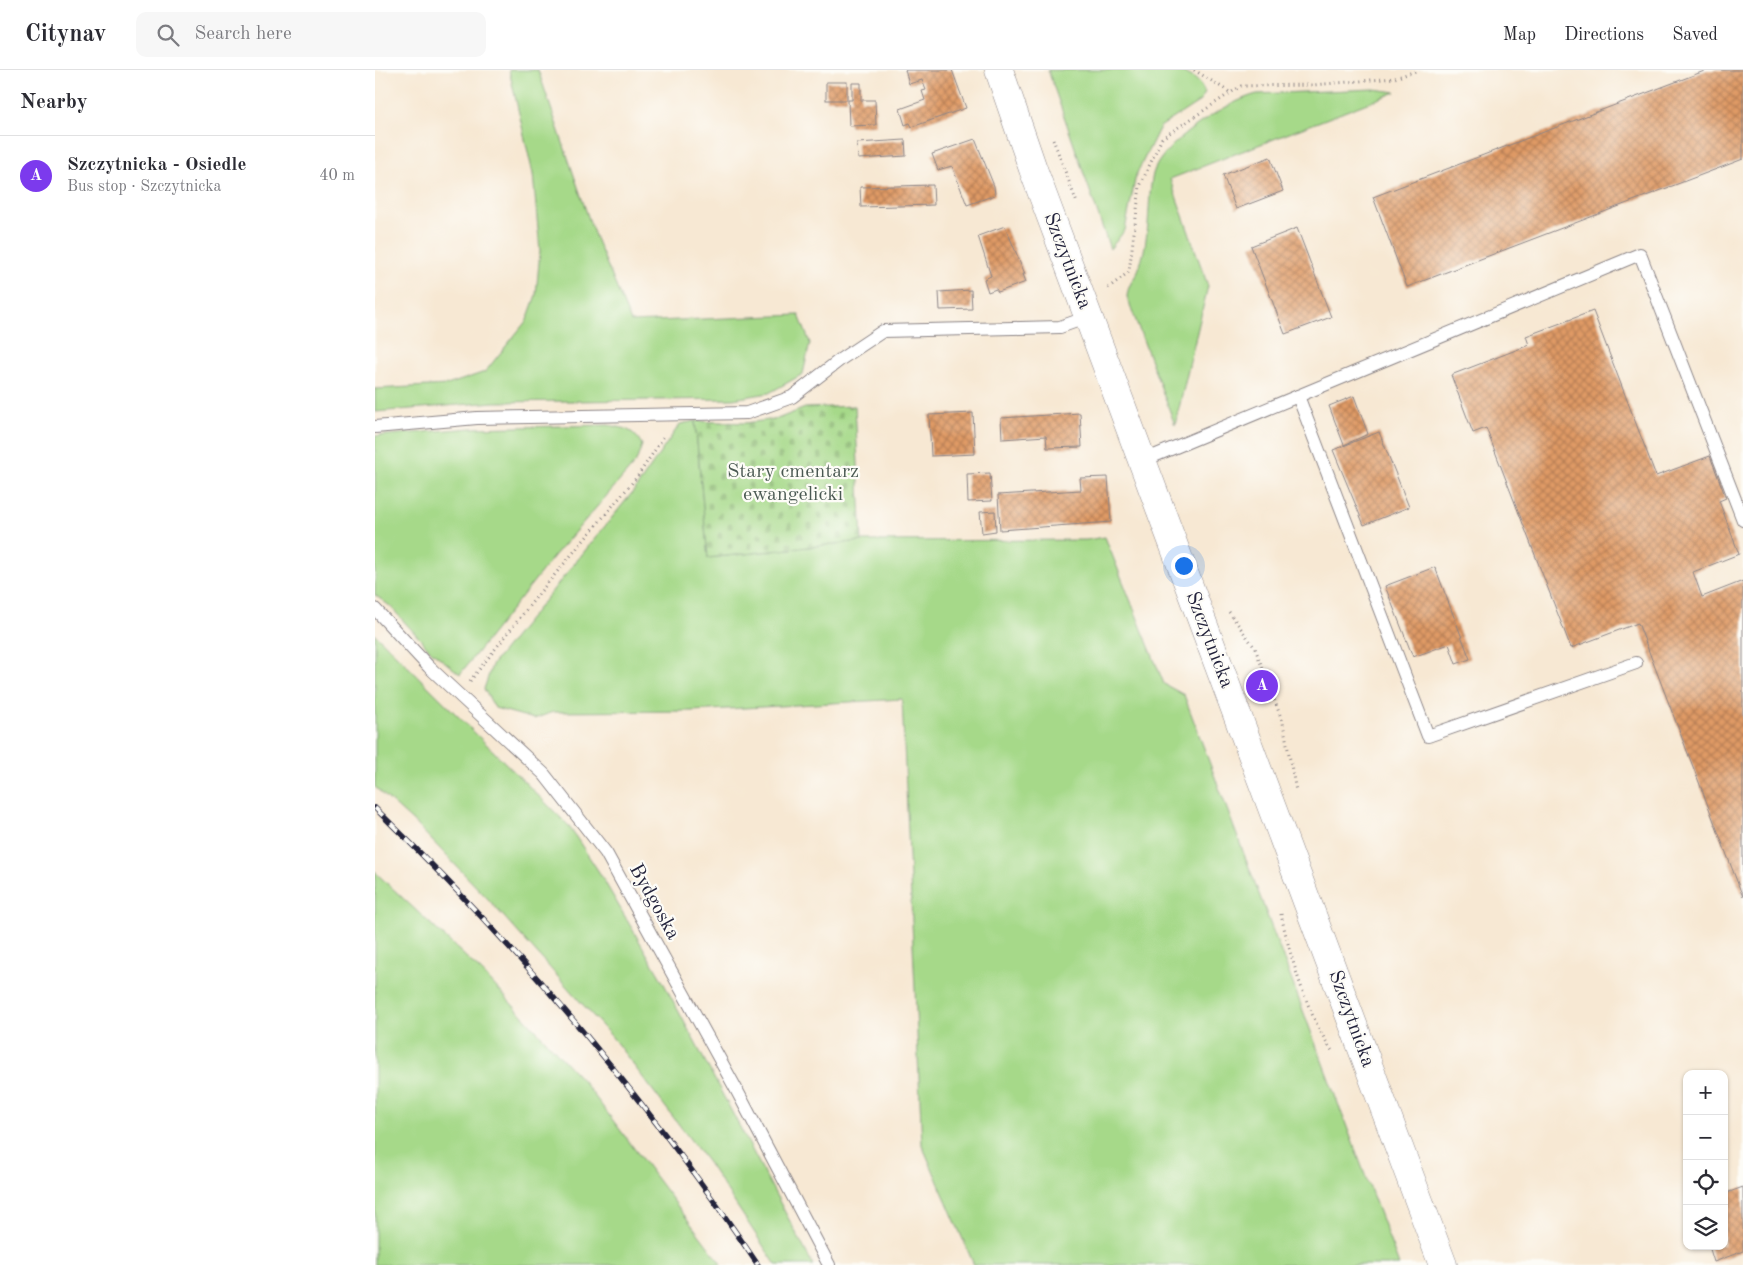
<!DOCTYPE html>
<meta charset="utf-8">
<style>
:root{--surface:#fff;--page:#f7f7f7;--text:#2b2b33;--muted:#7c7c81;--line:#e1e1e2;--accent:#7c3aed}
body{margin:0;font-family:"Old Standard TT",serif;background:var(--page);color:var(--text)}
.controls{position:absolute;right:15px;bottom:15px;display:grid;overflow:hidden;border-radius:10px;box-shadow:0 1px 4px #0004}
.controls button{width:45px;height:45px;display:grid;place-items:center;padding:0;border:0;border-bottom:1px solid var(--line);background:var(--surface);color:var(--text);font:25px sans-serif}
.you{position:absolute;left:808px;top:495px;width:18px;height:18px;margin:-12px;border:4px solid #fff;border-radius:50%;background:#1a73e8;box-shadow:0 0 0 8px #1a73e833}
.badge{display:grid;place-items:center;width:32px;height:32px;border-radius:50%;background:var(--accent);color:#fff;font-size:16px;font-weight:700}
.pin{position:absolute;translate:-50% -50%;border:2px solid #fff;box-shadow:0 1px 5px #0006}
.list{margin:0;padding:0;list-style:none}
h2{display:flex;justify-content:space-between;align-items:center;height:65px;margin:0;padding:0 20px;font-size:21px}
h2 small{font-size:16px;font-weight:400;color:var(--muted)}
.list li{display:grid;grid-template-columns:32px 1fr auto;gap:15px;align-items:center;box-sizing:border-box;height:80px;padding:0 20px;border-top:1px solid var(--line)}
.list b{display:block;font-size:19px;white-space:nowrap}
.list p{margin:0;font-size:16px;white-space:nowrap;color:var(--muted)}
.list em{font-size:16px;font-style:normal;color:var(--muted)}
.icon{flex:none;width:28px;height:28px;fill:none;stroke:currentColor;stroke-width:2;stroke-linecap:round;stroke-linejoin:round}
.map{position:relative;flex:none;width:1368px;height:1195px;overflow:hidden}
header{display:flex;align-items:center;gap:30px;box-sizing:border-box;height:70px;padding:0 25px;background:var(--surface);border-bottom:1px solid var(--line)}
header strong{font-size:24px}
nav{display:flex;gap:28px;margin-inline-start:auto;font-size:18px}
.search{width:350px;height:45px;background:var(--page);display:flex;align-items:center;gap:12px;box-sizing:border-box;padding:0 18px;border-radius:10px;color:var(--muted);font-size:19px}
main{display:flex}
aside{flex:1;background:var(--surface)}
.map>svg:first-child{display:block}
</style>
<header>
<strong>Citynav</strong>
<div class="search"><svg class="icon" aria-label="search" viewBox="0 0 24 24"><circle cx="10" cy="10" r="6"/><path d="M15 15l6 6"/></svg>Search here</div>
<nav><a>Map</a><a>Directions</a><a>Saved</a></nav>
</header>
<main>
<aside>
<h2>Nearby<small></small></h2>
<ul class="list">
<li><span class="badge">A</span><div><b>Szczytnicka - Osiedle</b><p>Bus stop · Szczytnicka</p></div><em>40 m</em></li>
</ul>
</aside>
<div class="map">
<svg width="1368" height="1195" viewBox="0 0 1368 1195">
<defs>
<pattern id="cemetery-stones" width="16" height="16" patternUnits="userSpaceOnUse" patternTransform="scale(1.25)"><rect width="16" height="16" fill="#a6d989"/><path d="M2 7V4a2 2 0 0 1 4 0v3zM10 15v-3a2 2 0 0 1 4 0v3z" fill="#8fba77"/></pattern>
<pattern id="building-cross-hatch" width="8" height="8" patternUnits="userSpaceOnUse" patternTransform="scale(1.25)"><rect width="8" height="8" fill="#df9a65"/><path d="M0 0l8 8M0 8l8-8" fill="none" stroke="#b47d54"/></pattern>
</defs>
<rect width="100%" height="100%" fill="#fdfcf7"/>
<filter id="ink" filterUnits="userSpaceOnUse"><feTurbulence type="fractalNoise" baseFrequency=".02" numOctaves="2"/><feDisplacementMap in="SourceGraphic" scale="10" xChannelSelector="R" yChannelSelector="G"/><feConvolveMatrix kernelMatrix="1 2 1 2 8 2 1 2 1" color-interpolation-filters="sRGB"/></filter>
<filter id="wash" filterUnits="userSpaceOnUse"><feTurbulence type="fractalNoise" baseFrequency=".0096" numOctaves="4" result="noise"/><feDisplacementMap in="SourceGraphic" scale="20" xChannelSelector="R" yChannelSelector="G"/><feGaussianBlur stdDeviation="1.12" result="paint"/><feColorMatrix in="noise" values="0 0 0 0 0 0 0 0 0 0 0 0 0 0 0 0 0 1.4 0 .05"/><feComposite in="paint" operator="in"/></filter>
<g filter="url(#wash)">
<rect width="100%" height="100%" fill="#f7e8d3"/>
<!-- grass -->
<g fill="#a6d989" stroke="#647e62">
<path d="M134,0H163L218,161L256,252L424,245L435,273L428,304L394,323L358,329L119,332L0,342V319L72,315L110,302L152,250L161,225L165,181L158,104Z"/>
<path d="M673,0H802C815,5 825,9 830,23L825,31L785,57L761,105L750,160L735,179Z"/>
<path d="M999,19L1021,22L795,109L833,216L800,355L752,227C753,215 757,212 762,203C766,194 770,179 771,169C775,148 773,125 778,104C786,73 853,31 882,24Z"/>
<path d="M320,351L333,488L487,471L711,470L730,467L789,614L809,625L1024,1195H599L547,1075L527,629L317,641L178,642L159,649L120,638L109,619L117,595L261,418L305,354Z"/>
<path d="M233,355C249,358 259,359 267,375L261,392L179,486L85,604L55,580L15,536L0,525V366L97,358Z"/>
<path d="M0,564L193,755L224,802L287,910L438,1195H401L334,1094L237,967L113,829L44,757L0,717Z"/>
<path d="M0,802L108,903L209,1012L347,1195H0Z"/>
</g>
<!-- cemetery -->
<path fill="url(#cemetery-stones)" stroke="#647e62" d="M480,336L487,471L333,488L320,351L370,353L402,349L430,338Z"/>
<g id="blocks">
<!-- building -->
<g fill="url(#building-cross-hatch)">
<path d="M530,0H577L591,38L537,57L535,53L530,55L525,39L550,30L547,21L551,20L547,10L534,14Z"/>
<path d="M1332,0H1368V89L1032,217L998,127Z"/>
<rect x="451" y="12" width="21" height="18"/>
<path d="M477,13H486V30H500L501,55L474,56L473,30H477Z"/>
<path d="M600,69L619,116L620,125L592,135L577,96L563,100L557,84Z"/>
<path d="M530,70L531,86L483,89L482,73Z"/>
<path d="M895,87L908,121L861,139L848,105Z"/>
<path d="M558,115L559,135L486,137L485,117Z"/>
<path d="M630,156L650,204H648L651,212L623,222L621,219L613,222L609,209L616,206L603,166Z"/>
<path d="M922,158L956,247L910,264L876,176Z"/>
<path d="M596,220L597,239L565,240L564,222Z"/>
<path d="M1218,241L1281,406L1335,386L1351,428L1344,431L1364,484L1318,502L1327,527L1368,511V827L1263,553L1196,578L1111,358L1098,363L1076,305L1154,275L1151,266Z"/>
<path d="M979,326L993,364L969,375L954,336Z"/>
<path d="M598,343L600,384L556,386L554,345Z"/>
<path d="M705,343L707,377L672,378L671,366L627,369L626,348Z"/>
<path d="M1004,362L1034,437L989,455L958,380Z"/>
<path d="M615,403L617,431L593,432L592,404Z"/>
<path d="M733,407L736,452L625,460L623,425L706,420L705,408Z"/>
<path d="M620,441L621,461L607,463L605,442Z"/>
<path d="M1060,497L1095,589L1081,594L1074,574L1038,587L1010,516Z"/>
<path d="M1368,1117V1181L1339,1192L1334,1176H1349V1124Z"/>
</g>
</g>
</g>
<g filter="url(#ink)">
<use href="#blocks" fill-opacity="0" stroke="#8c8587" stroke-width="1"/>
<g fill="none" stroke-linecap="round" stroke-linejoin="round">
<!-- service casing -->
<g stroke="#8c8587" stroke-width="14">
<g id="service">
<path d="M923,326L1265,184L1368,450"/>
<path d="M0,357L102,348L372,343L417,327L466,289L508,261L685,257L713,247"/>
<path d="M767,391L923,326L1053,666L1261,593"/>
<path d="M0,539L54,597L169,704L231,783L360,1017L454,1195"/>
</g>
</g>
<!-- tertiary casing -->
<g stroke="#8c8587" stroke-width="29">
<path id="tertiary" d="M624,0L658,99L1068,1195"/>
</g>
<!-- path -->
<g stroke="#8c8587" stroke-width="3" stroke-dasharray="1 4" stroke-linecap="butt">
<path d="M819,0L856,23"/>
<path d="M678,69L702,133"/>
<path d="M733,218L754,202L765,116L787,68L866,16L938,15L1020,8L1044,0"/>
<path d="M854,542L880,578L908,653L921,721"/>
<path d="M95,611L166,521L262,407L290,365"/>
<path d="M906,844C915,887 933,947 958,982"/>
</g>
<!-- service -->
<use href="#service" stroke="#fff" stroke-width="12"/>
<!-- tertiary -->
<use href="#tertiary" stroke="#fff" stroke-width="28"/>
<!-- rail casing -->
<g stroke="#22223b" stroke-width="5.5">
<path id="rail" d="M0,738C143,877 272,1029 383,1195"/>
</g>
<!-- rail -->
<use href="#rail" stroke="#fdfcf7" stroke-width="4" stroke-dasharray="11" stroke-linecap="butt"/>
</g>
</g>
<g text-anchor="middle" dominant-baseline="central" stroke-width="4.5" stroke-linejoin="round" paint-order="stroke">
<!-- street labels -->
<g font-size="20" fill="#22223b" stroke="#fdfcf7">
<text transform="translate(692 191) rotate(69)">Szczytnicka</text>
<text transform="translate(834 570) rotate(69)">Szczytnicka</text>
<text transform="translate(279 832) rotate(61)">Bydgoska</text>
<text transform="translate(976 949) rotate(70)">Szczytnicka</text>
</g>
<!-- park labels -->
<g font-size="20" fill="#4a5952" stroke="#fdfcf7">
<text x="418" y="402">Stary cmentarz<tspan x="418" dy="23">ewangelicki</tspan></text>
</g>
</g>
</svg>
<div class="controls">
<button>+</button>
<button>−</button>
<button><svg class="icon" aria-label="locate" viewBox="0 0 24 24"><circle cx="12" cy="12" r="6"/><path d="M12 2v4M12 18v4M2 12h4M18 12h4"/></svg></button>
<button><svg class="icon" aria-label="layers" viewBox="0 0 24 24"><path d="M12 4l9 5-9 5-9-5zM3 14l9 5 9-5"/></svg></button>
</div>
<div class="you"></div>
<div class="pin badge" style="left:887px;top:616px">A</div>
</div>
</main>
